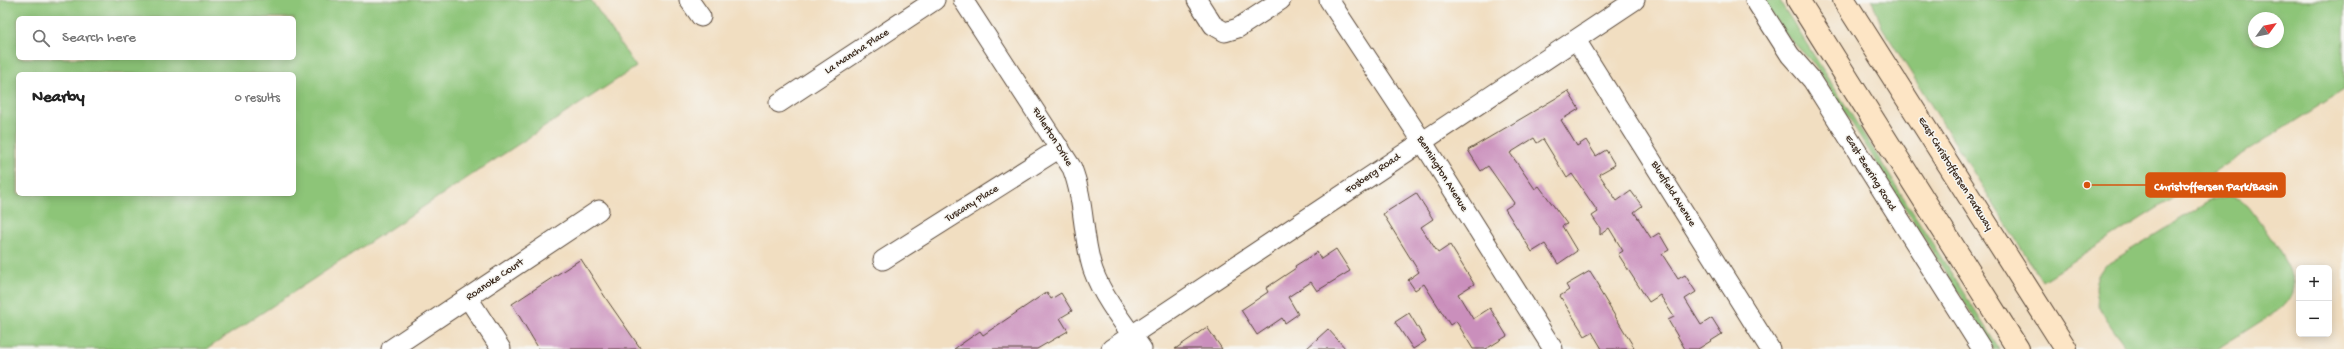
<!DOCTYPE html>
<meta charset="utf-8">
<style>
:root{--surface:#fff;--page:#f2f2f2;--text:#222;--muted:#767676;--line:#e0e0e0}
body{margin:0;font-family:"Gochi Hand",sans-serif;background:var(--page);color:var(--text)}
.controls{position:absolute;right:12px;bottom:12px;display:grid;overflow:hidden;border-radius:6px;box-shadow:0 2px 10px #0003}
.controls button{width:36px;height:36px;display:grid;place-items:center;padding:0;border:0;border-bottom:1px solid var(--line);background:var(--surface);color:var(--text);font:20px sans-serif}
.compass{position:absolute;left:2248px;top:12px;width:36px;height:36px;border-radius:50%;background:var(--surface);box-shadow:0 2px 10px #0003;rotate:57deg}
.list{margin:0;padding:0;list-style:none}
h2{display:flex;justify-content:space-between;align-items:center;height:52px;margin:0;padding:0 16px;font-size:17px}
h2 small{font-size:13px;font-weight:400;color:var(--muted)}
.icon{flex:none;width:22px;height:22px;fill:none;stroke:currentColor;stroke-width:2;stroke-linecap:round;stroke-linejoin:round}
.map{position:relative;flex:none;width:2344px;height:349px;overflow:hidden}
.search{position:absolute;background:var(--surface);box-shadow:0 2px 10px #0003;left:16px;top:16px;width:280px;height:44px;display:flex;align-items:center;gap:10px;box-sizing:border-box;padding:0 14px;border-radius:6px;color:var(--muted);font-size:15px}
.panel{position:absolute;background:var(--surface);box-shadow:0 2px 10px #0003;left:16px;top:72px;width:280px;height:124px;border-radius:6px}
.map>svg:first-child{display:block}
</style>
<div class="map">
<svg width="2344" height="349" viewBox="0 0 2344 349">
<rect width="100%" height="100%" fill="#f6f6f2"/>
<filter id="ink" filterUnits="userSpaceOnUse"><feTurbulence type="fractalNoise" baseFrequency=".025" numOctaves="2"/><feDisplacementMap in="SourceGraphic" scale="8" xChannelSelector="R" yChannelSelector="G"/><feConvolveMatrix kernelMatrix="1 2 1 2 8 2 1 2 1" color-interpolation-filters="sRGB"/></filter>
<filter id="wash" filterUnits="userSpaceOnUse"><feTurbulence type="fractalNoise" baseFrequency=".012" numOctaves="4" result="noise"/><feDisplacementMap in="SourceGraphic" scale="16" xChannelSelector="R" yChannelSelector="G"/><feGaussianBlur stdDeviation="0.9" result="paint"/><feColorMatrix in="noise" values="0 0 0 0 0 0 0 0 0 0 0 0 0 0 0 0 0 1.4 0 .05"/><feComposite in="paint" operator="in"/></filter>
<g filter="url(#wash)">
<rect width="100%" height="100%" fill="#f1dec1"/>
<!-- green -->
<g fill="#8dc578" stroke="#64784b" fill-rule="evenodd">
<path d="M0,0H591L636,67L207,349H0ZM18,18H294V58H18ZM18,74H294V194H18Z"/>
<path d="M1761,0H1779L1999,349H1994L1815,65L1788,37Z"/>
<path d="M1872,0H2344V90L2042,281L1882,27ZM2254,18H2278V42H2254Z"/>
<path d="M2228,196L2239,199L2248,206C2258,218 2294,270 2294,284C2295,293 2288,302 2282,308L2217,349H2127C2111,324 2078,292 2106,265L2211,200Z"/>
</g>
<g id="blocks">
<!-- building -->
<g fill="#ca8fbc">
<path d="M1568,91L1579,109L1561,120L1577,146L1586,140L1596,156L1606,150L1615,165L1599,174L1617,201L1631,191L1642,206L1634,212L1651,238L1659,233L1669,250L1662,254L1678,279L1685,275L1696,292L1685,299L1701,325L1712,318L1722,334L1698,349H1685L1668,320L1674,317L1660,295L1649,302L1618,254L1623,251L1609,228L1600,235V228L1592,216L1598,212L1572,174L1567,178L1543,139L1537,143L1534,138L1510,153L1535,189L1539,186L1567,224L1562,226L1577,251L1558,264L1545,244L1532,252L1505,209L1514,203L1488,166L1481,171L1468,150Z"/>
<path d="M1416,193L1433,219L1421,227L1438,253L1450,245L1474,284L1458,294L1473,319L1490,308L1507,336L1486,349H1473L1456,321L1450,325L1424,284L1415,290L1408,280L1419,272L1383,214Z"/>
<path d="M1336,249L1350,271L1317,291L1311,282L1288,297L1298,314L1285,323L1282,318L1257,335L1241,310L1268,292L1266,288L1296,268L1295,266L1317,252L1321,259Z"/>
<path d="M581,259L607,300L641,349H539L512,304Z"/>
<path d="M1590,271L1600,287L1598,288L1635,349H1602L1592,332L1585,336L1560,296L1569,290L1566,285Z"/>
<path d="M1047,292L1051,299L1061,293L1072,311L1060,318L1068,331L1037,349H954L980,331L983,335Z"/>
<path d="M1409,313L1426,341L1413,349L1395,322Z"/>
<path d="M1207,327L1222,349H1175Z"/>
<path d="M1328,329L1346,349H1306Z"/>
</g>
</g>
</g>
<g filter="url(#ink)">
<use href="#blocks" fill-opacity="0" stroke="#564536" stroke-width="1"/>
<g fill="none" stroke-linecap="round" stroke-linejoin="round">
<!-- street casing -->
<g stroke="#564536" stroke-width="21">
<g id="street">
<path d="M689,0L701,17"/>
<path d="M963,0L1072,168C1085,201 1082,237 1093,270C1103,298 1125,325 1142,349"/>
<path d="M1197,0L1213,25L1225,32L1238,28L1281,0"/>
<path d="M1329,0L1422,141L1553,349"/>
<path d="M1755,0L1790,55L1812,80L1982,349"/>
<path d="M1576,40L1770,349"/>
<path d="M779,103L935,0"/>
<path d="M883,260L1060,148"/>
<path d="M468,298L501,349"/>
<path d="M391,349L599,210"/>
<path d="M1111,349L1635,0"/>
</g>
</g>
<!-- secondary casing -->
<g stroke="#564536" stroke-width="24">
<g id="secondary">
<path d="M1798,0L2018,349"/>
<path d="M1844,0L2066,349"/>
</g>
</g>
<!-- street -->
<use href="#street" stroke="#fff" stroke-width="19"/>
<!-- secondary -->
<use href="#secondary" stroke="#fde5c5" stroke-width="22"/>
</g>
</g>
<g text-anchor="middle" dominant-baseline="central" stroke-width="3" stroke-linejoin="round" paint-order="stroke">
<!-- street labels -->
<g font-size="11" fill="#3b2a1e" stroke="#f6f6f2">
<text transform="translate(857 52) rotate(-33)">La Mancha Place</text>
<text transform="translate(1052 137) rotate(58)">Fullerton Drive</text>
<text transform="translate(1870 173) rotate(58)">East Zeering Road</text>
<text transform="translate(1373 174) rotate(-34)">Fosberg Road</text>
<text transform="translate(1442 174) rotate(58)">Bennington Avenue</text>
<text transform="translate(1955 174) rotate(58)">East Christoffersen Parkway</text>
<text transform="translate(1673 194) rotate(58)">Bluefield Avenue</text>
<text transform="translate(972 204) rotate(-32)">Tuscany Place</text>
<text transform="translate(495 280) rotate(-34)">Roanoke Court</text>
</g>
</g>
<!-- callouts -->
<path fill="none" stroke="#d7540e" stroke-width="1.5" d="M2087 185L2146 185"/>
<circle fill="#d7540e" stroke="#f6f6f2" stroke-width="1.5" cx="2087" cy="185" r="4"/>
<rect fill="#d7540e" stroke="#d7540e" stroke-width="1.5" x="2146" y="173" width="139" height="24" rx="4"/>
<g font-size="12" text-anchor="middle" font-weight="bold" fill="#fff">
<text x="2216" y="190">Christoffersen Park/Basin</text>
</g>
</svg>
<div class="controls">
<button>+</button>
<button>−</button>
</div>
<svg class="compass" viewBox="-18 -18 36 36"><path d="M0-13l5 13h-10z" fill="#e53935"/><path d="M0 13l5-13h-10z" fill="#767676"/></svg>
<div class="search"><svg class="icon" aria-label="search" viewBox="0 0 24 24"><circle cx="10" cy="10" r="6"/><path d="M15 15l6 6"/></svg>Search here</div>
<section class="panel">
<h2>Nearby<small>0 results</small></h2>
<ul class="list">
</ul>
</section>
</div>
